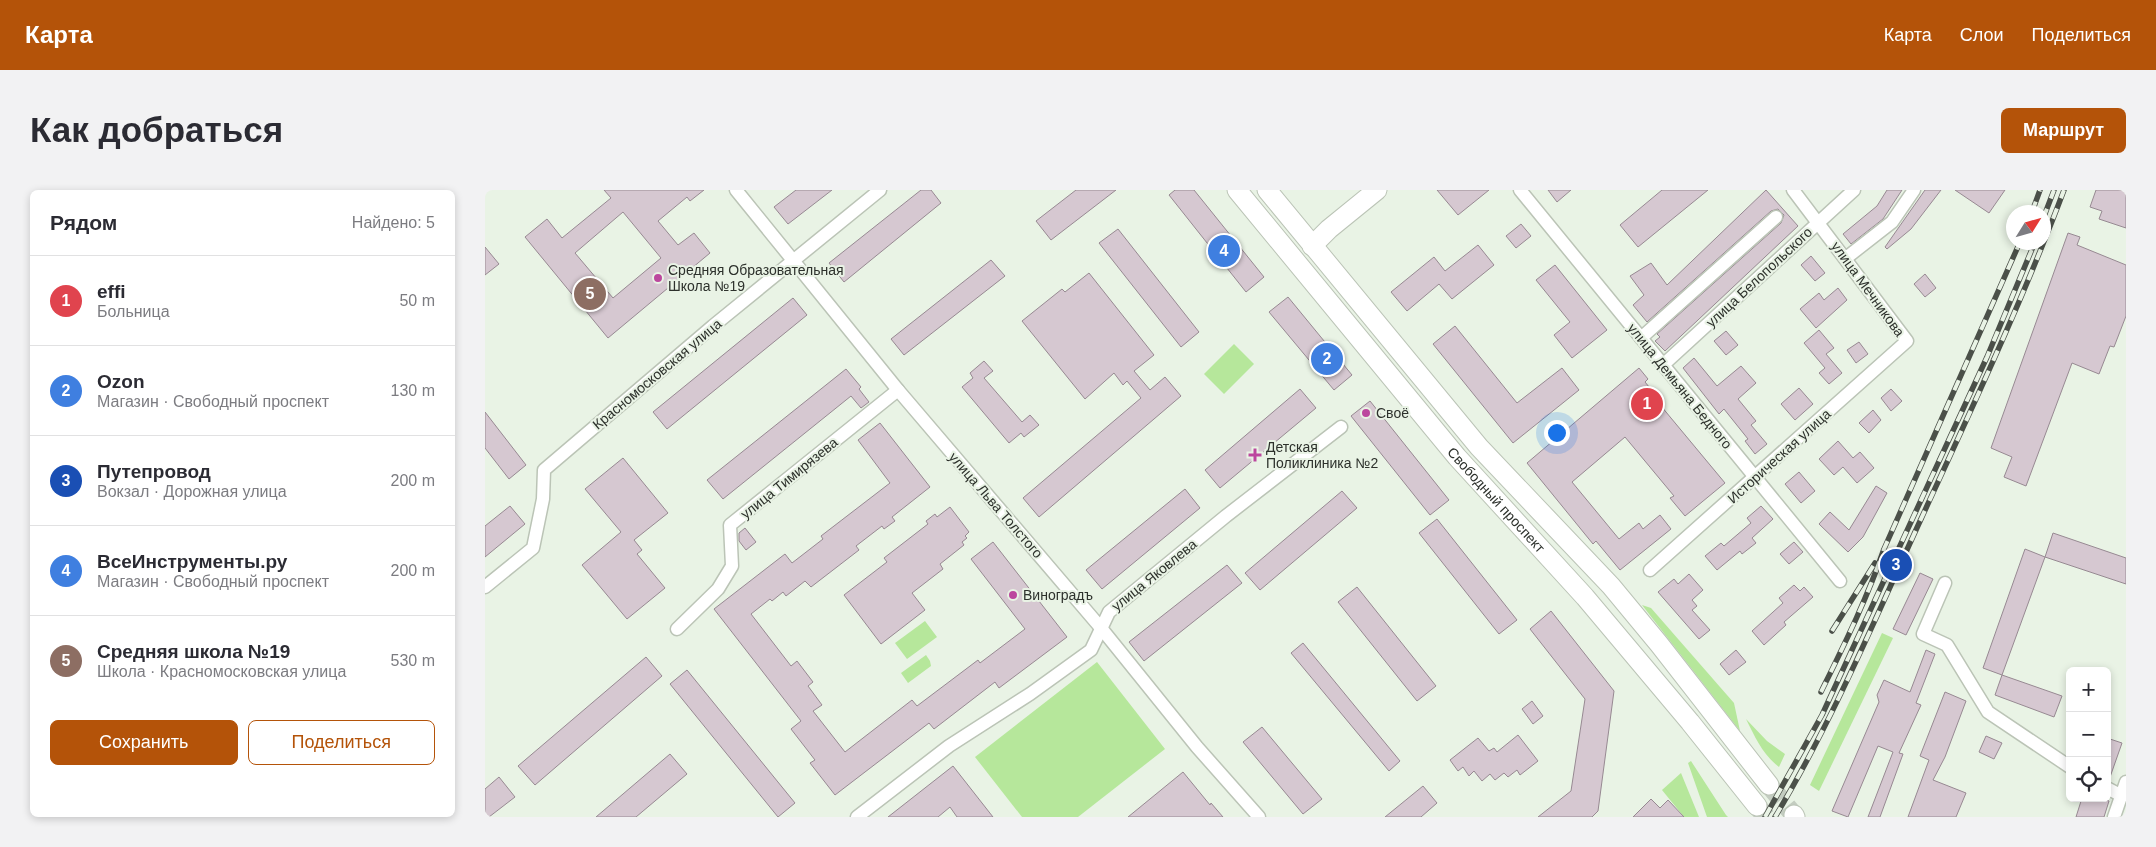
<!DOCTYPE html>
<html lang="ru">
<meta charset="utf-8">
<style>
:root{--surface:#fff;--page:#f2f2f3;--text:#2b2b33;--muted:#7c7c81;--line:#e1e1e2;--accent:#b45309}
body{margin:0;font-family:Helvetica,sans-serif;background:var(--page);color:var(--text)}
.controls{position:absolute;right:15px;bottom:15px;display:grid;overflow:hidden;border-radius:8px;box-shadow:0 2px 8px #0003}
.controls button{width:45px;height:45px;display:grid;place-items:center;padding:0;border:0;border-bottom:1px solid var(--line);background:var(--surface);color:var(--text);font:25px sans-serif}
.compass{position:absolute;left:1521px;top:15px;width:45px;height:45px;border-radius:50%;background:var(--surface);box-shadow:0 2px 8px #0003;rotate:53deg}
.you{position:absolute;left:1071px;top:242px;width:18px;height:18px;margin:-12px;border:4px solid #fff;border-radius:50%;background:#1a73e8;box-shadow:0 0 0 8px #1a73e833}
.badge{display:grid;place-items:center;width:32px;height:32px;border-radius:50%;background:var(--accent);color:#fff;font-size:16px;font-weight:700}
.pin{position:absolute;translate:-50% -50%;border:2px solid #fff;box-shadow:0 1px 5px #0006}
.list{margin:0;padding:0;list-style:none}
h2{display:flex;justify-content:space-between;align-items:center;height:65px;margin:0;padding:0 20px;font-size:21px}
h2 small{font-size:16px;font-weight:400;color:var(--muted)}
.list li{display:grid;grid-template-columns:32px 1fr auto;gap:15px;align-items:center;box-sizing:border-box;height:90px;padding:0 20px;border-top:1px solid var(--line)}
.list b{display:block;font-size:19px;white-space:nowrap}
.list p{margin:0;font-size:16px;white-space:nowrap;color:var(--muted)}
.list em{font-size:16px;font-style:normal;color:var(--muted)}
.actions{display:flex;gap:10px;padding:15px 20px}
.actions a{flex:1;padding:11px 0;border:1px solid var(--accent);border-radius:8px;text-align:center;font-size:18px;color:var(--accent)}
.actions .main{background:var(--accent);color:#fff}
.icon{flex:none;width:28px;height:28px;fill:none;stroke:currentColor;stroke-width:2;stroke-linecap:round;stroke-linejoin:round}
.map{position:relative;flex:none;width:1641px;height:627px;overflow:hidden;border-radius:8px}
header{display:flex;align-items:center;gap:30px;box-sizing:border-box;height:70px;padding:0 25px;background:var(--accent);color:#fff}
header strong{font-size:24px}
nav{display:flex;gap:28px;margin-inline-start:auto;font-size:18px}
.intro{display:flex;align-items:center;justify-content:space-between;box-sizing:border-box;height:120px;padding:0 30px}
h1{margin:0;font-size:35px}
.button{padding:12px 22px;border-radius:8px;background:var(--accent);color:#fff;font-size:18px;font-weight:700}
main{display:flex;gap:30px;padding:0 30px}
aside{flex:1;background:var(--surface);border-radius:8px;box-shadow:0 2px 8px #0003}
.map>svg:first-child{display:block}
</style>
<header>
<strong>Карта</strong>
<nav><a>Карта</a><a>Слои</a><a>Поделиться</a></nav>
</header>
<div class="intro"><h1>Как добраться</h1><a class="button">Маршрут</a></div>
<main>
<aside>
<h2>Рядом<small>Найдено: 5</small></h2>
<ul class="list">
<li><span class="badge" style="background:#e0444e">1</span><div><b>effi</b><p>Больница</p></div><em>50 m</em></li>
<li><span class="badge" style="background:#3f7fe0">2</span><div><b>Ozon</b><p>Магазин · Свободный проспект</p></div><em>130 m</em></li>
<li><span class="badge" style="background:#1a4fb4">3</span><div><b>Путепровод</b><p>Вокзал · Дорожная улица</p></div><em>200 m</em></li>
<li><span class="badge" style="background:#3f7fe0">4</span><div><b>ВсеИнструменты.ру</b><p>Магазин · Свободный проспект</p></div><em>200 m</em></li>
<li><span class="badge" style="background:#8d6e63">5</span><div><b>Средняя школа №19</b><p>Школа · Красномосковская улица</p></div><em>530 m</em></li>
</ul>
<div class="actions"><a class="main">Сохранить</a><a>Поделиться</a></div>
</aside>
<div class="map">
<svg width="1641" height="627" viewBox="0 0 1641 627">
<rect width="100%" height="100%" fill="#e9f3e5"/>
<!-- green -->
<g fill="#b6e79b">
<path d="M749,154L769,174L739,204L719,184Z"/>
<path d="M1157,415L1166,418L1249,513L1255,541Z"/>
<path d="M440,431L452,447L422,469L410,453Z"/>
<path d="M1397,443L1408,448L1334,601L1325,595Z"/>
<path d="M441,465L445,471L446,476L423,493L416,483Z"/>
<path d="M612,472L680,559L593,627H537L490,567Z"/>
<path d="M1261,529L1282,551L1300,564L1294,577C1278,565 1270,547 1261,529Z"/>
<path d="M1206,571L1241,625L1243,627H1222L1203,573Z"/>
<path d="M1196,583L1214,627H1199L1177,600Z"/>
</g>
<!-- building -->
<g fill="#d6c8d1" stroke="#978992" fill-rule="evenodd">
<path d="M119,0H219L205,11L202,7L173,31L193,55L209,43L225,63L123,148L40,47L62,29L77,48L126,8ZM138,22L176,68L128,108L90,63Z"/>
<path d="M311,0H347L303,34L289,17Z"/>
<path d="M436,0H446L456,13L359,92L344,73Z"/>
<path d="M591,0H631L566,50L551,31Z"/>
<path d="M690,0H709L779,87L761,102L684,5Z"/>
<path d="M952,0H1004L973,25Z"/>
<path d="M1063,0H1086L1072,12Z"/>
<path d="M1177,0H1223L1153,57L1135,35Z"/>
<path d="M1281,0L1313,36L1180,161L1170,151L1175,147L1172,144L1296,33L1299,25L1293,19L1286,21L1162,132L1148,115L1159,105L1145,86L1166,73L1182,95Z"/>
<path d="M1402,0H1417L1398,29L1366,54L1358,44L1392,16Z"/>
<path d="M1440,0H1456L1426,39L1402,59L1400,57Z"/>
<path d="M1470,0H1520L1504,23Z"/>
<path d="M1611,0H1641V38L1614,29L1617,21L1605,17Z"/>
<path d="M1036,34L1046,46L1031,58L1021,46Z"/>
<path d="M633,39L714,142L696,157L614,53Z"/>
<path d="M1583,43L1595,47L1592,55L1641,75V126L1629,157L1625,156L1614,184L1587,173L1541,296L1519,287L1527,267L1506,258Z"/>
<path d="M993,55L1009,75L967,109L954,94L922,121L906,102L949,67L960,81Z"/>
<path d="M0,57L14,74L0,85Z"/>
<path d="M1326,66L1340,83L1330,91L1316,75Z"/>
<path d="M506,70L520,86L419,165L406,149Z"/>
<path d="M1070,75L1122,140L1087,168L1069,145L1085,132L1051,90Z"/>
<path d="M604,83L669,165L649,181L665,200L680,187L696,206L554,327L538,308L656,208L642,191L638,195L629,183L600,209L537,131L577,99L580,102Z"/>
<path d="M1440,84L1451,98L1440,107L1429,94Z"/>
<path d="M1353,98L1362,110L1331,138L1315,119L1334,103L1339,110Z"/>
<path d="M803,107L867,185L849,200L784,122Z"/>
<path d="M308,108L322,125L182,239L168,222Z"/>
<path d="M970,136L1032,213L1077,178L1094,200L1028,253L948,154Z"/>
<path d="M1334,140L1349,158L1341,164L1357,183L1344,194L1334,183L1340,178L1319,153Z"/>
<path d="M1241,141L1253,155L1241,165L1229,151Z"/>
<path d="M1374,152L1383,164L1371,173L1362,160Z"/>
<path d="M1209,168L1232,196L1256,176L1271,193L1253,209L1271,231L1266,235L1282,254L1270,264L1260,251L1263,249L1239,219L1234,224L1198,178Z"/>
<path d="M499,171L508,181L499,188L537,232L545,225L554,235L539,247L536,243L524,253L477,197L488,188L485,183Z"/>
<path d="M1154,178L1163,189L1160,192L1178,214L1176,216L1240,293L1200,326L1185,308L1189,306L1140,247L1087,292L1134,349L1154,333L1158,339L1175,325L1186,339L1135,380L1111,351L1108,354L1042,273Z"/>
<path d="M361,179L376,197L374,199L384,212L376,218L366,206L238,309L222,290Z"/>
<path d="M1314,198L1328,214L1310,230L1296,214Z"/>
<path d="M815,199L831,218L735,298L720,280Z"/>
<path d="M1406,199L1417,211L1406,221L1396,208Z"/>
<path d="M885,211L964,310L945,325L866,226Z"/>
<path d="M1388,220L1396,230L1384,243L1374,233Z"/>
<path d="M0,222L41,275L24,289L0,258Z"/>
<path d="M395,233L445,297L407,327L410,331L399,339L397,336L371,356L374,360L326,397L320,391L301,406L298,402L287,411L285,409L266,424L306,476L312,471L328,492L323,496L337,515L328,521L360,562L427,510L432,516L493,470L495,473L540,439L486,369L508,352L582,447L514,498L510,492L449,539L444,533L350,605L325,573L330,570L306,539L316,531L229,419L300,364L307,373L338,349L336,346L405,293L373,250Z"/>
<path d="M1353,251L1368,268L1375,262L1389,278L1372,293L1358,277L1349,285L1334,269Z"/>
<path d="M138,268L183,323L149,350L157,360L152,364L180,398L142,429L97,375L136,342L100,299Z"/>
<path d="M1314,282L1330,301L1316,313L1300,294Z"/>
<path d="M1391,296L1402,303L1378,347L1363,362L1334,334L1345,322L1364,340Z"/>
<path d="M700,299L715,318L617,399L601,380Z"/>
<path d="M857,301L872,318L775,400L760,383Z"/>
<path d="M25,316L40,334L0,367V336Z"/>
<path d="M1276,316L1288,329L1267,348L1271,353L1257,364L1255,361L1232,380L1220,366L1236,353L1239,356L1266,333L1262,328Z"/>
<path d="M465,317L484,342L480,346L482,348L477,352L479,355L455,374L458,379L427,403L440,420L396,454L359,405L402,372L399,368L443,334L441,331L450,324L452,327Z"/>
<path d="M952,329L1032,430L1014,444L934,343Z"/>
<path d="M260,338L271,352L261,360L254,351V343Z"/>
<path d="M1568,343L1641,368V394L1560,367Z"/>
<path d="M1309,352L1318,362L1304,374L1295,364Z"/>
<path d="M1540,359L1560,367L1517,485L1498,478Z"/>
<path d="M742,375L757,393L659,471L644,452Z"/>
<path d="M1435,383L1448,389L1421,445L1408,439Z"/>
<path d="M1204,384L1218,400L1207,410L1212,416L1207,420L1225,440L1214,449L1173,402L1189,389L1193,394Z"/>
<path d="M1309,395L1315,401L1319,397L1328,407L1299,432L1301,435L1279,455L1267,441L1298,413L1294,408Z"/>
<path d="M872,397L951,496L932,511L853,412Z"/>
<path d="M1066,421L1129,501L1113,621L1107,627H1053L1086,601L1100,509L1045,439Z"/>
<path d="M818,453L915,571L904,581L806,463Z"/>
<path d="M1251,460L1261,472L1244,485L1235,474Z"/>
<path d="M1441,460L1450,464L1431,513L1436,515L1414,563L1418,564L1395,627H1383L1408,562L1393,556L1363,627L1347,621L1394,512L1392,505L1399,490L1425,502Z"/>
<path d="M161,467L177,486L50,595L33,576Z"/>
<path d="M202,480L310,613L293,627L185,494Z"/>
<path d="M1517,485L1577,506L1569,527L1510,505Z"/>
<path d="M1460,502L1481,511L1460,567L1448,590L1481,603L1471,627H1423L1444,570L1435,566Z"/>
<path d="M1047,511L1058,526L1048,534L1037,519Z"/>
<path d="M777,537L837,609L818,624L758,552Z"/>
<path d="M1033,545L1053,571L1035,585L1032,580L1023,587L1019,583L1010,590L1005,584L997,591L989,581L984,586L978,577L973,581L965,570L993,548L1004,561L1009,558L1012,562Z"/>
<path d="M1501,546L1517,553L1509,569L1494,562Z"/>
<path d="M1622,548L1637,553L1624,590H1622Z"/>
<path d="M185,564L202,584L151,627H111Z"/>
<path d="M468,576L508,627H472L465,617L453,627H403Z"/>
<path d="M698,582L725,615L726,613L738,627H643Z"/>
<path d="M14,587L30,607L4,627H0V599Z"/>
<path d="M938,596L952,613L936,627H900Z"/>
<path d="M1597,608H1616L1624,611L1619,627H1591Z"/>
<path d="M1166,609L1175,618L1183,610L1199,627H1148Z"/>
</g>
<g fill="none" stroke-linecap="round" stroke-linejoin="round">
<!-- secondary-tunnel -->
<g stroke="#c3ccc0" stroke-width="19" stroke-dasharray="19 9" stroke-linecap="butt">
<path d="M1284,595L1309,625"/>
<path d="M1272,616L1281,627"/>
</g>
<!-- street casing -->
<g stroke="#bbc4b6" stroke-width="15">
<g id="street">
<path d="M251,0L413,200L616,438L712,557L774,627"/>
<path d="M1035,0L1355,391"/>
<path d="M1361,68L1407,32L1429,0"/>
<path d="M1156,148L1291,27"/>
<path d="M1178,175L1369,0"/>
<path d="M1165,380L1422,151L1308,0"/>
<path d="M1460,393L1438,444L1462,455L1503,522L1585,577"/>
<path d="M0,397L48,358L58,309L59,280L228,136L395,0"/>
<path d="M192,439L233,399L247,376L245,335L413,200"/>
<path d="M1622,598L1637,606"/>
<path d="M372,627L464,556L545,504L606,460L624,422L741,326L856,237"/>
<path d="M1629,627L1641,592"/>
</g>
</g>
<!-- secondary casing -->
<g stroke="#bbc4b6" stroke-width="21">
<g id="secondary">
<path id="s1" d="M752,0L972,267L1100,407L1205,532L1272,616"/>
<path d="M782,0L994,257L1126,396L1174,454L1284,595"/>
<path d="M827,56L844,39L892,0"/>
<path d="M1309,625L1310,627"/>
</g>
</g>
<!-- street -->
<use href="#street" stroke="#fff" stroke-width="12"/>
<!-- secondary -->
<use href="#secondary" stroke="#fff" stroke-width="19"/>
<!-- rail casing -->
<g stroke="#4b5049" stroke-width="5.5">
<g id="rail">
<path d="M1547,22L1555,0"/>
<path d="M1558,29L1569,0"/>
<path d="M1347,441L1390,373"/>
<path d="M1336,502C1359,455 1382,409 1399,359L1535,52"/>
<path d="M1280,627L1337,525L1502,167L1550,52"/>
<path d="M1290,627C1347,532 1390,429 1436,329C1486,220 1537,112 1579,0"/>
</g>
</g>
<!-- rail -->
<use href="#rail" stroke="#e9f3e5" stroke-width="4" stroke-dasharray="11" stroke-linecap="butt"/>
</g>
<!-- markers -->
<g fill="#bc479e" stroke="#e9f3e5" stroke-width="2">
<circle cx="173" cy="88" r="5"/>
<circle cx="881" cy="223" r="5"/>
<path d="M767.5 257.5h5v5h5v5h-5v5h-5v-5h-5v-5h5z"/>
<circle cx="528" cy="405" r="5"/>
</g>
<g text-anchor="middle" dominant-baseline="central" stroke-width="4" stroke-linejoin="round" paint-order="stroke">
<!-- poi labels -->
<g font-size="14" fill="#2d312c" stroke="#e9f3e5" text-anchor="start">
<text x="183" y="80">Средняя Образовательная<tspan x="183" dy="16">Школа №19</tspan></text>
<text x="891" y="223">Своё</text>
<text x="781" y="257">Детская<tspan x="781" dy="16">Поликлиника №2</tspan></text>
<text x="538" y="405">Виноградъ</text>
</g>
<!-- street labels -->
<g font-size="14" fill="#2d312c" stroke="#e9f3e5">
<text transform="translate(1274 87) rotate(-43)">улица Белопольского</text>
<text transform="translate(1383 99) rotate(54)">улица Мечникова</text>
<text transform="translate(172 184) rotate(-40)">Красномосковская улица</text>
<text transform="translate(1195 196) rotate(51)">улица Демьяна Бедного</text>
<text transform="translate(1294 266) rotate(-42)">Историческая улица</text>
<text transform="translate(304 288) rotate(-39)">улица Тимирязева</text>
<text stroke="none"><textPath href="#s1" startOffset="404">Свободный проспект</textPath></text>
<text transform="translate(511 315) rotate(49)">улица Льва Толстого</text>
<text transform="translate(669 385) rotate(-39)">улица Яковлева</text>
</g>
</g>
</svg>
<div class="controls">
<button>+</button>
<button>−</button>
<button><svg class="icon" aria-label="locate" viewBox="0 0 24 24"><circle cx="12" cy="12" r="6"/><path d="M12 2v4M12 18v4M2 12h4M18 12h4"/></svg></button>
</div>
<svg class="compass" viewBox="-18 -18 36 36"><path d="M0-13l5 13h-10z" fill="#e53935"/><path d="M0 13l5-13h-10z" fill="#7c7c81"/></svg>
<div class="you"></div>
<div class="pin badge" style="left:1162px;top:214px;background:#e0444e">1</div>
<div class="pin badge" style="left:842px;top:169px;background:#3f7fe0">2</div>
<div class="pin badge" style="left:1411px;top:375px;background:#1a4fb4">3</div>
<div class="pin badge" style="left:739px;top:61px;background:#3f7fe0">4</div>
<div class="pin badge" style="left:105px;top:104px;background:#8d6e63">5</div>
</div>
</main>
